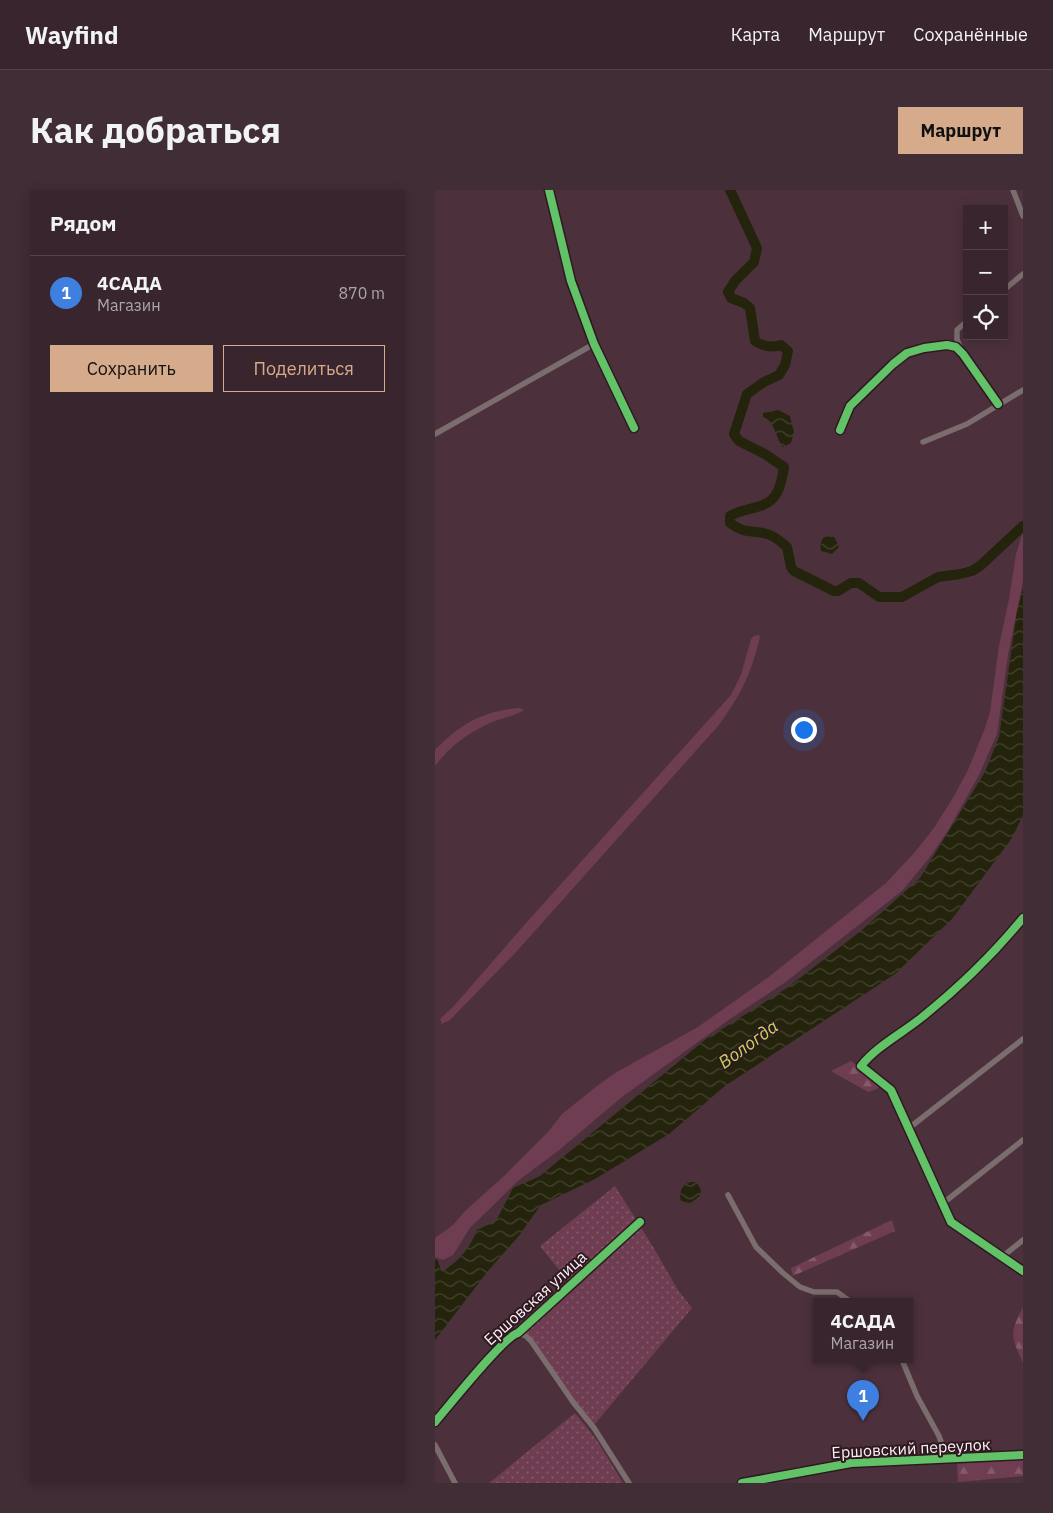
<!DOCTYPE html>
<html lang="ru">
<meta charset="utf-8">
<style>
:root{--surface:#39252d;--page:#402d35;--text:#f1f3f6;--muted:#aba5aa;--line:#534249;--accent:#d6ab8b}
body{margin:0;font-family:"IBM Plex Sans",sans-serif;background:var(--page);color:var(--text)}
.controls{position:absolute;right:15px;top:15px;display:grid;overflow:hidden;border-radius:0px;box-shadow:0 2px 12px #0003}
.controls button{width:45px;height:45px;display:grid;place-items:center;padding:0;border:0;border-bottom:1px solid var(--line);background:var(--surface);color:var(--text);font:25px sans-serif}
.you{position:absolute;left:368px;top:539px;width:18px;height:18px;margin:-12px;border:4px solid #fff;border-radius:50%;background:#1a73e8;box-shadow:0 0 0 8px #1a73e833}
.badge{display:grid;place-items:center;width:32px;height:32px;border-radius:50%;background:var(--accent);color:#fff;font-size:16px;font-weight:700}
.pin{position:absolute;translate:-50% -41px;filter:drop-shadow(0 1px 2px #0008)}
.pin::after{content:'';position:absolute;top:26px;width:18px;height:15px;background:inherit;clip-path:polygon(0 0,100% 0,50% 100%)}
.popup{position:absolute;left:378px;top:1108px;width:100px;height:65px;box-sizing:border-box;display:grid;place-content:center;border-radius:0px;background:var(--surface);filter:drop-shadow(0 1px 4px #0005);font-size:16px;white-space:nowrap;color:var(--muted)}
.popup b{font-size:19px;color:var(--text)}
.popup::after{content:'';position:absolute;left:50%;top:100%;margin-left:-10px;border:10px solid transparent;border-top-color:var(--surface)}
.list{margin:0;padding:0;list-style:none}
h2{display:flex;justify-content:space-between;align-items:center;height:65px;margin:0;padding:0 20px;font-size:21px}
h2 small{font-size:16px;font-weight:400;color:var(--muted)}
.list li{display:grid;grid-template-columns:32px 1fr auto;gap:15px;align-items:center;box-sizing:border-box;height:75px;padding:0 20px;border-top:1px solid var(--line)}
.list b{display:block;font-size:19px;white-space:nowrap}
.list p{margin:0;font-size:16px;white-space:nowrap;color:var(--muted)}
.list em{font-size:16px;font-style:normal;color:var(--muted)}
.actions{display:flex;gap:10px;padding:15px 20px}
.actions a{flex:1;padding:11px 0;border:1px solid var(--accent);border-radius:0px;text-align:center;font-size:18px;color:var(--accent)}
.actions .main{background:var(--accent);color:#111}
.icon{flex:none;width:28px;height:28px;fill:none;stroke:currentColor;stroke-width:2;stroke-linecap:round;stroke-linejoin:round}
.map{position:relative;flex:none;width:588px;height:1293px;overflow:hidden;border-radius:0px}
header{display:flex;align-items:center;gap:30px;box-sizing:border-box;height:70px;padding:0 25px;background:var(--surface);border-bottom:1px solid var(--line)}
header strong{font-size:24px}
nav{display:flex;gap:28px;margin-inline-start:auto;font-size:18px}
.intro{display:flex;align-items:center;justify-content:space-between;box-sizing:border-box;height:120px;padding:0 30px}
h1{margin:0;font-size:35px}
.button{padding:12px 22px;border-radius:0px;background:var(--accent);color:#111;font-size:18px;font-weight:700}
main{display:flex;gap:30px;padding:0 30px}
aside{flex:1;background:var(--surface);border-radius:0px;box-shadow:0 2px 12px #0003}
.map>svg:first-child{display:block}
</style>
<header>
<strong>Wayfind</strong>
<nav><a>Карта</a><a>Маршрут</a><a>Сохранённые</a></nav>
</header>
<div class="intro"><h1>Как добраться</h1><a class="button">Маршрут</a></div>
<main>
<aside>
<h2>Рядом<small></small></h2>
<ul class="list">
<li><span class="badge" style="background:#3f7fe0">1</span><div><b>4САДА</b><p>Магазин</p></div><em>870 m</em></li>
</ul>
<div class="actions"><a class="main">Сохранить</a><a>Поделиться</a></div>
</aside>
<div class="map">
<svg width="588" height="1293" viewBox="0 0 588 1293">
<defs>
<pattern id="forest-firs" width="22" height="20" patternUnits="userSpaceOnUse" patternTransform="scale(1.25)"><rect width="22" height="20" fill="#6f3d51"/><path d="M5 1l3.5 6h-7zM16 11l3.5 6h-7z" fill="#84596b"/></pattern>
<pattern id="garden-dots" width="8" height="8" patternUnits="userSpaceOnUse" patternTransform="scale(1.25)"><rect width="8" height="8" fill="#6f3d51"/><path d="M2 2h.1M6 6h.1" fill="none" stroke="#84596b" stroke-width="1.8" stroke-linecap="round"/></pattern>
<pattern id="water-waves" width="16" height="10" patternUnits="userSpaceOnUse" patternTransform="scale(1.25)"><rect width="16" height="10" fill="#24240c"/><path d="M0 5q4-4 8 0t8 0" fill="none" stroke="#454430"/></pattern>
</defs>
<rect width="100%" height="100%" fill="#4c313c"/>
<!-- grass -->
<g fill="#6f3d51">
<path d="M588,342V391L573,465L562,544L544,585L514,639L495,667L467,701L352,791L295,829L187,907L123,961L84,990L35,1038L18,1065L8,1070L0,1067V1048L18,1035L30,1021L68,987L113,942L127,924L162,896L180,883L263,837L335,786L451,693L479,663L499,638L519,606L533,580L550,538L555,522L564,456L574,409L581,364Z"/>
<path d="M324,445L325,447C316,484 306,505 283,536L82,761L15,830L7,834L5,829L18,817L91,733L296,505L306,485L316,449L319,446Z"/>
<path d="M84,518L89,520C78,527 66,528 55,533C34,542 13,558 0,576V560C25,534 48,521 84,518Z"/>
</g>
<!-- forest -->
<g fill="url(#forest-firs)">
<path d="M416,871L448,894L442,899L433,902L396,881Z"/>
<path d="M457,1030L460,1041L358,1086L356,1078Z"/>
<path d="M588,1117V1173C576,1146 574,1144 588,1117Z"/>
<path d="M588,1269V1286L523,1292L522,1273Z"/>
</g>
<!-- garden -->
<g fill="url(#garden-dots)">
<path d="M180,996L214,1050L243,1100L257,1118L159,1235L133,1201L90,1140L136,1095L105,1056Z"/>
<path d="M140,1223L161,1249L188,1293H54Z"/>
</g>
<!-- water -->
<g fill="url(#water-waves)">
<path d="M343,220L355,226L359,242L356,253L348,257C340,248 341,232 328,227V223Z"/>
<path d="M395,345L400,348L404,357L397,364L386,361L385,354L388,348Z"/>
<path d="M588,398V625L577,648L517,729L460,784L290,896L234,944L160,989L106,1015L83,1047L53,1081L0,1150V1070L2,1069L7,1082C25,1070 34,1059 42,1040L61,1031L78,998L105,986L271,849L352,798L427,740L485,688L550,582L564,547L582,421Z"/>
<path d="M256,992H261C270,1003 266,1006 255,1013L246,1011C243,1003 247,994 256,992Z"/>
</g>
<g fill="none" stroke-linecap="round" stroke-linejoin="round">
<!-- river -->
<path stroke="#24240c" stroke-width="10" d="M295,0L322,58L319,72L300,91L293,102L296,108L309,113L315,118L320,151C327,156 337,158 346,155L353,161L350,175L344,185L329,192L312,204L299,244L304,251L328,263L349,277C346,296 343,312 322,317C310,321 308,319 295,326V333C312,345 315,339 332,344C340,346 346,352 352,357L356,377L359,381L399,401H403L416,393H424L444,407H467L503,387L525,384L537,381L546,375L588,336"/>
<!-- minor -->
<g stroke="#7b6d6d" stroke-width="5.5">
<path d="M114,0L136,91L159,154L199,238"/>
<path d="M578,0L588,26"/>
<path d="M569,100L588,84"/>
<path d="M527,162L522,149V140L532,131"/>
<path d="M405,240L415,216L458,174L472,163L489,158L512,155L521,157L528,164L563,214"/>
<path d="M0,244L159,154"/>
<path d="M488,252L532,234L588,200"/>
<path d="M588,728C556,767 526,796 486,828C466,844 442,856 426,876L456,900L516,1032L588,1081"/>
<path d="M474,938L588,849"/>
<path d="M293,1005L321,1057L348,1083L365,1097L379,1102H402L416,1112"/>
<path d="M507,1014L588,950"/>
<path d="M567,1067L588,1050"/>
<path d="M83,1143L91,1146L96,1151L138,1212L159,1238L194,1293"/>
<path d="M467,1170L482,1206L504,1246L512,1269"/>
<path d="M0,1232C14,1216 69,1146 83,1143L205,1032"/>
<path d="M0,1255L20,1293"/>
<path d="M307,1293L416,1273L588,1265"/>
</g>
<!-- cycleway casing -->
<g stroke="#2f1921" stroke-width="11">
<g id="cycleway">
<path d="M114,0L136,91L159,154L199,238"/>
<path d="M405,240L415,216L458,174L472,163L489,158L512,155L521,157L528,164L563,214"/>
<path d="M588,728C556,767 526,796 486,828C466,844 442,856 426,876L456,900L516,1032L588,1081"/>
<path d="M0,1232C14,1216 69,1146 83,1143L205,1032"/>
<path d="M307,1293L416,1273L588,1265"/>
</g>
</g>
<!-- cycleway -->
<use href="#cycleway" stroke="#61c268" stroke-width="8"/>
</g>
<g text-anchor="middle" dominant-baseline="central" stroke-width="4" stroke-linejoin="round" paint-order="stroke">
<!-- street labels -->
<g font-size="16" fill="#fdf0f4" stroke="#2f1921">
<text transform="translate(100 1108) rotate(-42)">Ершовская улица</text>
<text transform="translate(476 1258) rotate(-3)">Ершовский переулок</text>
</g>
<!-- water labels -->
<g font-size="18" font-style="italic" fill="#c6d55f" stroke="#2f1921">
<text transform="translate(313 854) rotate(-36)">Вологда</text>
</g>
</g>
</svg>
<div class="controls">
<button>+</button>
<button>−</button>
<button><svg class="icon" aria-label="locate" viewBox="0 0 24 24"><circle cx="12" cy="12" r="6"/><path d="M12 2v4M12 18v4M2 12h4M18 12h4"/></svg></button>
</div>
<div class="you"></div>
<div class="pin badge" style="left:428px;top:1231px;background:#3f7fe0">1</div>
<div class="popup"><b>4САДА</b>Магазин</div>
</div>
</main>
